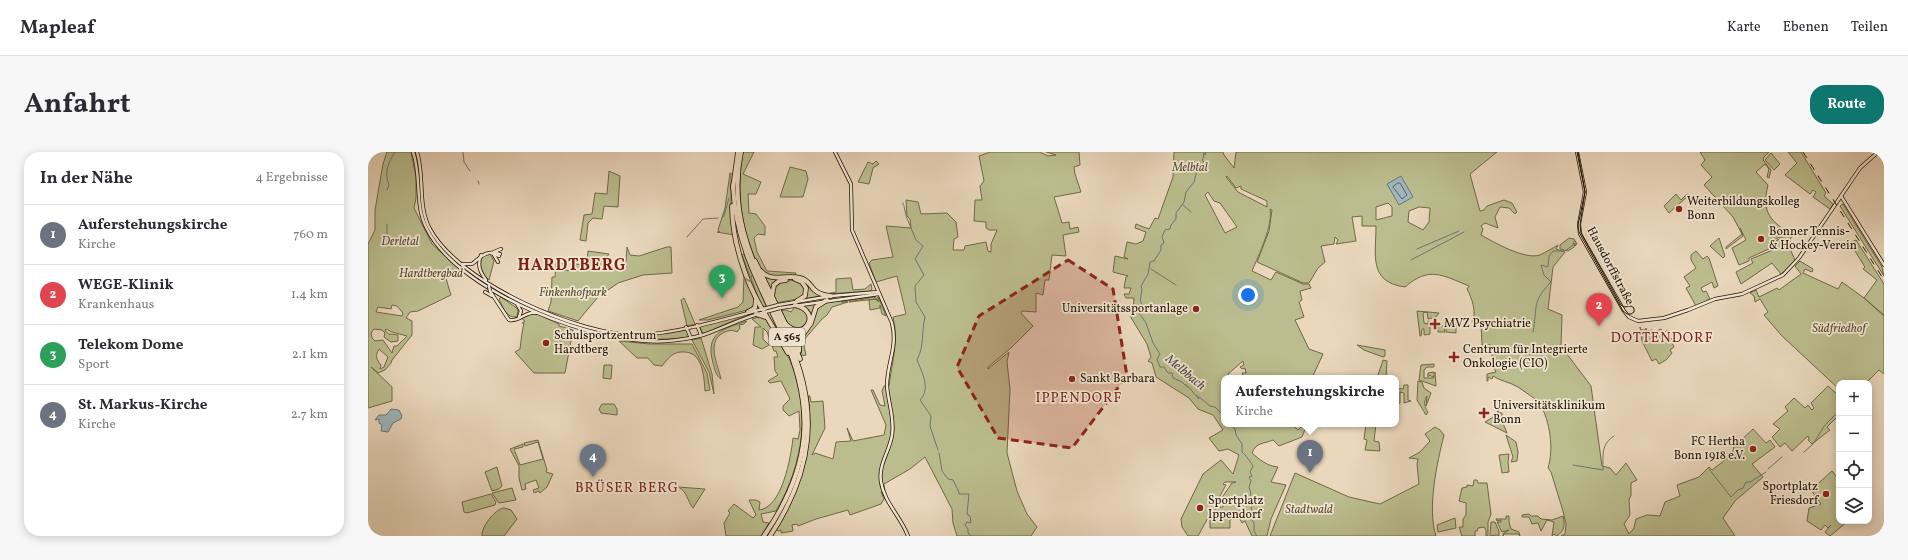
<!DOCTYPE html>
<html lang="de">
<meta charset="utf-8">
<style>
:root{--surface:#fff;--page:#f7f7f7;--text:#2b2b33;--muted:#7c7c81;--line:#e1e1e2;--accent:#0f766e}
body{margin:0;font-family:Vollkorn,serif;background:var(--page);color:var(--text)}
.controls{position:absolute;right:12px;bottom:12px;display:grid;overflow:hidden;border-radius:8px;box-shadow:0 2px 10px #0003}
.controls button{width:36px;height:36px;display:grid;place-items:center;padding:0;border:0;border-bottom:1px solid var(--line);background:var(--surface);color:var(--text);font:20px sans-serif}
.you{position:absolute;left:880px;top:143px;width:14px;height:14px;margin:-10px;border:3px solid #fff;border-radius:50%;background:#1a73e8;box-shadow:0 0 0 6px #1a73e833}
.badge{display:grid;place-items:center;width:26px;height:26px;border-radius:50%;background:var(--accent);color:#fff;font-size:13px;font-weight:700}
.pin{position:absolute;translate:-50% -33px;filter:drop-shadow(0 1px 2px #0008)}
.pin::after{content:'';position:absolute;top:21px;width:14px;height:12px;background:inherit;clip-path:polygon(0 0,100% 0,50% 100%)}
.popup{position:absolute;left:853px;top:223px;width:178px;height:52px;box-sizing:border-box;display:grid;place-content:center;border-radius:8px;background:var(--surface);filter:drop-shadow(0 1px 3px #0005);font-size:13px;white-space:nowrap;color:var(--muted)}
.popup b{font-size:15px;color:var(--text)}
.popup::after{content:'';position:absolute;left:50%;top:100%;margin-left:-8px;border:8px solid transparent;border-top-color:var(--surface)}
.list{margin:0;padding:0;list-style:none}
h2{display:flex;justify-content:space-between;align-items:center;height:52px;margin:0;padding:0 16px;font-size:17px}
h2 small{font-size:13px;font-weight:400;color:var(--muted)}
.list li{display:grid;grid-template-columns:26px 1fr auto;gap:12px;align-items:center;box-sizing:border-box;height:60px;padding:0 16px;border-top:1px solid var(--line)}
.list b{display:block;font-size:15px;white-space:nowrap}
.list p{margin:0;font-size:13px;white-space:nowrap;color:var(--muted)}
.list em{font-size:13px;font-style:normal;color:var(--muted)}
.icon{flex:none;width:22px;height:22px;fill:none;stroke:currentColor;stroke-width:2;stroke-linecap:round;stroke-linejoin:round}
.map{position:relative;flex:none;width:1516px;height:384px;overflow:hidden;border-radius:16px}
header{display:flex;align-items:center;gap:24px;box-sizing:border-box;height:56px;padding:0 20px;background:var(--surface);border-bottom:1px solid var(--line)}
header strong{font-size:19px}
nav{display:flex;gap:22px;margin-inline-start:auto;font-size:14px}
.intro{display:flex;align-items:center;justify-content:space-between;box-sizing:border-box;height:96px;padding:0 24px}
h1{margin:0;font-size:28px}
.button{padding:10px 18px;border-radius:16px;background:var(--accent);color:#fff;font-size:14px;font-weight:700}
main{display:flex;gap:24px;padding:0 24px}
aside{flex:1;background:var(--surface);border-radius:16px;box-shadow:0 2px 10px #0003}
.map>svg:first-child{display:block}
</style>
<header>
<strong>Mapleaf</strong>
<nav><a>Karte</a><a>Ebenen</a><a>Teilen</a></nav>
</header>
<div class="intro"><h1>Anfahrt</h1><a class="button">Route</a></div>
<main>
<aside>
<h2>In der Nähe<small>4 Ergebnisse</small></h2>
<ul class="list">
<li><span class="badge" style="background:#6b7280">1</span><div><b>Auferstehungskirche</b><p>Kirche</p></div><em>760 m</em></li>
<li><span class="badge" style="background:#e0444e">2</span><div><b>WEGE-Klinik</b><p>Krankenhaus</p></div><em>1.4 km</em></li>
<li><span class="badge" style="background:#2e9e5b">3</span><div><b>Telekom Dome</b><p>Sport</p></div><em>2.1 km</em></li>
<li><span class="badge" style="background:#6b7280">4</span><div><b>St. Markus-Kirche</b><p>Kirche</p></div><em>2.7 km</em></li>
</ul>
</aside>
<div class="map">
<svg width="1516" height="384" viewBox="0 0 1516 384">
<rect width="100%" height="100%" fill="#ead7bc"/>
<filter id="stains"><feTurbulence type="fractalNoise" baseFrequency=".005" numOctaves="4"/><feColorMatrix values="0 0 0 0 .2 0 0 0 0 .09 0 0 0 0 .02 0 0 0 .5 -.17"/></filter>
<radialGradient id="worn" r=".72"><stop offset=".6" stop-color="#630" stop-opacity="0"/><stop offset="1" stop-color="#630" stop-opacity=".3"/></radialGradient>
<!-- green -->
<g fill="#bbbd8e" stroke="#6f6847" fill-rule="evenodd">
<path d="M19,0H43L48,25V46L46,56L64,92L96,121L78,125V120H76L83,143L50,159L42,160L38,166L44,169V183L24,208L23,211L17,218L10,221L3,215L24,235V249L0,256V92L7,78V58L15,12ZM24,153L29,154L35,161L34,164L8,160L10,155L23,157ZM6,177L14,178L17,181L16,185L23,190L30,189V183L21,182L17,179L18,177L24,180L39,184L29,194H26L24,201L15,188L7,189L4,186L3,181ZM11,197L20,205L16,215L12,217L13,213C8,207 7,204 11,197Z"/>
<path d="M46,0H48C53,22 49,45 57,67C68,99 106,125 136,141C159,154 186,160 209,173C161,158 74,120 56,69C48,47 54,23 46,0Z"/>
<path d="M375,0H386L375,22L393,30L388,42H380L381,61L388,62L397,74V83L390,82L386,86L389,100L399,119L428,121L427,124C417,124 403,127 394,120C390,117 388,108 386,104C372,71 369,35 375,0Z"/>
<path d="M622,0H672L680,4L688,3L678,0H711L712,13L706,15L707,22L713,40L686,45L694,71L701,70L702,77L710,75L711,80L695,83L698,104L684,103L681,128H677L675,143L668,141V160L654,159L653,161L665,174L644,195L620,215V217L641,200L639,210L642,237L639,301L649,339L659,362L669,375L663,384H589L585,371L584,357L557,305L542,317L516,332L517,339L513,340L516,347L513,352L482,363L480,358L448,367L430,374L429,372L424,373L425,379L413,381V378L410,379L408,377C433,335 447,293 440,244H442L443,250L455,249L457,276L444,303L447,301L465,307L468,290L483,289L479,276L485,289L516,283L518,273L503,238H505L512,253L517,254L514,239L516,234H521C524,210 531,188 525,165L538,162L529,124L508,130L501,111L504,108L525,105L518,74L543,76L542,67L539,64L538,48L550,50L553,62L579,61L588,70L590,85L586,87L585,98H596L597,94L618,90L620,99L623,100V92L629,78H621L618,76V70L606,69L607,48H614L612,34L616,29L611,4Z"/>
<path d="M806,0H855L856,3L866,16L868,0H1129L1102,22L1112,59L1116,58L1119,54L1136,48L1144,51L1149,60L1147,62L1141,56L1132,55L1127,65L1130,76L1117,71L1113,74L1115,77L1113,83C1126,90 1156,108 1172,103C1178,100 1185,96 1190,93L1188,97L1197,100L1185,115L1180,157L1194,163L1193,194L1223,234L1234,314L1242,316L1248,323L1258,311L1269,328L1263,331V343L1261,348L1262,363L1256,372L1261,382L1266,376L1268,367L1279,363L1292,364L1297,350L1312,344L1309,333L1331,325L1341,315L1344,318L1365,302L1364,300L1366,297L1365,296L1385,277L1398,291L1402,288L1407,295L1384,312L1395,325L1367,349L1355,366L1367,384H1193L1197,382L1198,372L1195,359L1183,320L1180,316C1186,297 1182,269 1172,252C1170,248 1154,238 1150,235C1142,230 1132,229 1125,224L1124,227L1120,225V229H1119V222L1128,220L1123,210L1125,196L1123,193H1114L1113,170H1104C1109,161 1104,146 1099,137L1101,134C1074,123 1061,114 1037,135C1000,130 1008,103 1008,74H994V64L984,65L988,89L968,92L970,88L967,85L966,92L953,94L957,110L950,116L941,131H935L889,110L901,79L904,58L902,57C905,74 891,102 884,119L903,128L908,120L935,132H941L943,136L932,139L934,148L931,150L936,165L927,168L941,197L955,202L944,226H869L875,223L874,221H878L877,216L874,217L872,215L876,213L875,209L860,222L862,226H856V272H923L930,278L935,273L934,272H945L943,277L938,275L934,285L911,294L905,288C896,292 888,290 884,301C892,308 899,314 910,315L903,330L918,333L903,367L899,384H884L877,369L874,371L872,367H862V376H842V366H847V355H855V344L864,331L868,330H857L855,332L858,333L830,384H820L814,375L813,367L835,322L853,308L865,322L871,303L860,297L851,299L841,286L855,278L845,263L830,257L821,246L788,225L784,211L780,209L783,205L779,192L762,164L765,161L766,146H758L756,142H761L763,136H756L758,125L760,124L745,120L747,104L760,107L756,105L759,90L768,92L775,89L778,80L767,76L768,72L781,77L787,66L790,67L805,25ZM859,24L868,36L873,34V37L899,49V55L870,40L858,25ZM840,40L846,49L852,51L869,75L857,81L837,43ZM1020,51L1024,55V64L1008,68V55ZM1051,55L1062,56L1061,70L1055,78L1040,70L1041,59Z"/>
<path d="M1332,0H1401L1396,5L1395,8L1403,18L1401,26L1399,25L1401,17L1397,12L1388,20L1400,33C1393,62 1403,68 1424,84L1421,89L1412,85L1403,89L1405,95L1381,106V109L1371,113L1364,96L1378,88L1372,76L1375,84L1358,97V95L1374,82L1365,65L1336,33L1344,25L1333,13L1337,8Z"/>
<path d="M1420,0H1433L1458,41L1456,44L1465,52L1462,57L1445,45L1448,40L1445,38L1442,42L1417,23L1429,11Z"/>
<path d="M1403,1L1412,12L1406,18L1397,8Z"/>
<path d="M508,9L511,12L505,16L501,32L490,30L500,10L505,12Z"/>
<path d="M422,15L438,19L440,27L435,45H412Z"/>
<path d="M241,19L252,24L250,55L236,54L234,67L225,66L220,71L218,89L212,88L216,63L224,62L227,41L239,42Z"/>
<path d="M362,21H363V62L366,83L349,80H352L350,78L357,56Z"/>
<path d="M1308,42L1313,48L1319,42L1321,43L1301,61L1296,54Z"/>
<path d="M1475,52L1514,115L1516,124L1472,54Z"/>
<path d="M1201,86L1206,87L1209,92L1207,94V91L1206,95L1200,99L1192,97V93Z"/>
<path d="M1351,86L1357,104L1355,106L1342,94Z"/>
<path d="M1412,87L1416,92L1422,89L1425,98L1423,99L1427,108L1420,116L1413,122L1404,111L1373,132L1368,120L1385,111L1383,107L1407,97L1404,90Z"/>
<path d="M1488,88L1516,132V163L1496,146L1516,164V222L1511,218L1498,231H1471V237L1414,184L1396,163L1400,160L1392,147L1387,150L1386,144L1382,141L1388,138L1391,145L1409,136L1411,138L1433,122L1427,114L1432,109L1445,117L1444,120L1437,117L1435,121L1470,137L1474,130L1496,146L1509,128L1495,117L1497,115L1482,91Z"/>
<path d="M259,95L262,103L271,104L299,95H303L304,121L275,123L250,131L230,145L210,169L180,159L183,150L184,125H187L188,111L197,112L196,118L204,119L208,112L222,114L219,109L220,99L241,102L236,109L249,119L258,109Z"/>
<path d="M1328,99L1335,107L1339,104L1341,106L1350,134L1346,136L1344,130L1333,136L1335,140L1338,139L1342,147L1328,154L1318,136L1322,134L1316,125L1328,116L1323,108V103Z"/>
<path d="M122,102L126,109L121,128C113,122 110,112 115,104Z"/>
<path d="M376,102L398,154L394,155L374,103Z"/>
<path d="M378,123L386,144L387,153L383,157L340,168H331L370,155L375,150L376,124Z"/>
<path d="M394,123C405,124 429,123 436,129C443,134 445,141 453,144L435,147L439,137C435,125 423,126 412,128L403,140Z"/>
<path d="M481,126H483L485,138L497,137L503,132L504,137L502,139L458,142L468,140V127Z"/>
<path d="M419,128L431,129L437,135L436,142L429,147L408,151C402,139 406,132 419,128Z"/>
<path d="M508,144L473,150H480L464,155L459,163L454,167L435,189L438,203L433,204V186L451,154L461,150Z"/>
<path d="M133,145L150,157L149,165C137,166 135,155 131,147Z"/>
<path d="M506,145L512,149L509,145L511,146L518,164L514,162L512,153V156L502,158L501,148L507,147L511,150L508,147L481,150Z"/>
<path d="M316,146L327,172L319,174L313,148Z"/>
<path d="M451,151L444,167L433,182L429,198L420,176L432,179L442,167L433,154Z"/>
<path d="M427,155L436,157L440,166L437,174L431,177L421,174L413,159L418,158L423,160Z"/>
<path d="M392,158L394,159L369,167L335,182L331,173Z"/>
<path d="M1049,159L1071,161L1068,165L1060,167L1059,160L1055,161L1056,171L1060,172V169L1062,170V182L1056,183V177H1054L1053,184H1052Z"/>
<path d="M167,161L191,172V174L205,178L197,221H166L147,200L152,197L154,181L156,171H154L157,169L153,166Z"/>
<path d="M390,165L397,166C404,178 412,189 418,200C445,252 436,311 408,359L393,362L395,370L401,371L393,384H358L356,371L362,361L360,359L366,352L385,366L388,363L381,348H388L392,350L391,358C414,356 423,305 425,286L430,287L432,278L431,259L421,264L415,258V254L422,247L413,229L402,231L400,229L410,223L407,219L406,205H410L408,199H406L399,180L395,176V187L401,193L394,197L385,193L387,175H393L384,167Z"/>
<path d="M379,169L376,172L371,173L372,176L369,180C365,178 361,178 357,180C337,188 350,213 353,227C347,223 347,217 345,211C337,181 354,177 379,169Z"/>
<path d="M1077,172H1088V181L1078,180V176H1076L1077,180H1070V178L1069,179L1070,174H1077Z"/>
<path d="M1272,175L1273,178H1277L1278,176L1279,179L1284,178L1285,181L1293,177L1296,181L1299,178L1301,179L1299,181L1306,190L1304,191L1306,195L1302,198L1304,201L1298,208L1291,212L1288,207L1284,209L1274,189Z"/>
<path d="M215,176L247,182L273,184L318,176L321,185C284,190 250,186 215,176Z"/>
<path d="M333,186L344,222L346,242L341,220L324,188Z"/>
<path d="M251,189L282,192H324L339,221L342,238L337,239C336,225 335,201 317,200C305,199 301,205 294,214L286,213L280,206H269Z"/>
<path d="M989,193L1017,198V204L1015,205L996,198Z"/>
<path d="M1015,208L1019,209L1018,226H1009Z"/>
<path d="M1066,212V215H1059L1056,218V226H1066V223L1065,225L1061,223L1060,225V221L1066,220V222L1067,220L1068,234L1051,228L1053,213Z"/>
<path d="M236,213H244L243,227L235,226Z"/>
<path d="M1050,229L1054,230L1056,236L1063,241L1058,254L1059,244C1055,248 1057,257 1060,260L1058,263L1049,248Z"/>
<path d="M1036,233H1040V248L1043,249L1036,251V241L1032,240V251L1029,252L1028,236L1035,237Z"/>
<path d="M1460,234L1471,244V263L1459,275L1462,278L1444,292L1440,288L1441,286L1440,284L1424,299L1417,291L1412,295L1404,285L1412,277L1405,272L1420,259L1417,255L1426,246L1437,256L1440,253L1444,258L1446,256L1443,251Z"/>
<path d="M234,252H246L249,257V263L233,261L231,257Z"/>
<path d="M1129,257L1131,261H1134V269L1139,281L1117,270L1130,262Z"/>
<path d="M998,272H1008L1006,289L1011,290L1012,299L997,298L999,288L996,287Z"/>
<path d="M1067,275L1072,278L1076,283C1069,311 1059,356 1068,384H902L927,321L981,345L1012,352L1051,332L1049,312L1050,307L1041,306L1052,300L1062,289L1057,282Z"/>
<path d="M1138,283L1148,290L1150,300L1149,309L1143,310L1145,305Z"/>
<path d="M170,288L179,318L178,320L185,322L179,335L172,341L171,339L166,341L165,338L171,336L168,328L157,332L158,337L154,338L151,326V314L142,297L155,292V295L146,297L152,313L175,307L170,290L157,294L156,291Z"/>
<path d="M1141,302L1140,310L1141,320L1134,321L1131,303Z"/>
<path d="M129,315L134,334L131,337L124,339L117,320Z"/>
<path d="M1464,319L1471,328V369H1480L1462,384L1457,380L1463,373L1460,376L1457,373L1453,378L1439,369L1441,356L1453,352L1443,338Z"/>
<path d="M1106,328H1109L1110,331H1119L1123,362L1120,370V384H1118V378L1116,375L1110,376L1109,379H1107V384H1094L1091,375H1095V367L1098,363V351L1091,349L1094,336L1099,335V333L1105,334Z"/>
<path d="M310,335L337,337L325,356C319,349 320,340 310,335Z"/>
<path d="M144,336L148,348L131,351L124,341Z"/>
<path d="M123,342L128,350L127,353L99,361L96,360L94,350Z"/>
<path d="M136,356L143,358L149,367L136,384H114C113,375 127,357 136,356Z"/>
<path d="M1161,362L1163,364H1170L1173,367L1184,368L1195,364C1197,373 1197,378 1189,384L1186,382L1184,384L1186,370L1179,368L1173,379L1170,371L1164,372L1161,365H1154V363Z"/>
<path d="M1138,364H1141V370L1143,377L1151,380L1152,384L1150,382H1135V384L1136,381L1141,378L1134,380L1129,370H1133V368L1129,369L1128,367H1138Z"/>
<path d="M1087,366L1088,376L1070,380L1069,373Z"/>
<path d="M1123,370H1127L1131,379V384L1129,383L1122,384Z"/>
</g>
<!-- water -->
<g fill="#9eb6bd" stroke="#6d7571">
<path d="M1033,24L1045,45L1031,53L1019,32Z"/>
<path d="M23,257L31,258L34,264L33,267L25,271L20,280L13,279L14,273L11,271V267L7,268L11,263H18Z"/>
</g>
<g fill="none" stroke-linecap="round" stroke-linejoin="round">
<!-- shore -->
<path stroke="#60645e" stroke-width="1" d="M1030,31H1032L1039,43L1034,47L1025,35Z"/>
<!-- stream -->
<g stroke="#6d7571" stroke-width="1">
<path d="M95,0L96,10L102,19"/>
<path d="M838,0L837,3L836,1L835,2L836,5L834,8L836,10L833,16L829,18L826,30L818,40L816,50L808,61V67L803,73L802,77L797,78L794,85L796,91L793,93V98L786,109L782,110L780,122L773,134C776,140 769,148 775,154L771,161L778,171L785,191L792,202L789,207L792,215H796L800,221H804L805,226L814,230L817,233H819V235H821L828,244H830V247L831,245L842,254L847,255L856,264"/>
<path d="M110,29L111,32"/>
<path d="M19,38L21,33C16,20 20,11 27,0"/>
<path d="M535,51V53"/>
<path d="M815,53L823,60"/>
<path d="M536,54L538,64L548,88L555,94L547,107L556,123L547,134L548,150L557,165C553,181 557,192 549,208C554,220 563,237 552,248L563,264L562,274L570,298"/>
<path d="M354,66L356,64L361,46"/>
<path d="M19,72V86L25,90"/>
<path d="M319,85L335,67L350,66"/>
<path d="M26,91L28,92"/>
<path d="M1049,97L1091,79"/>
<path d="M1197,99L1205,93L1206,89"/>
<path d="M1043,108L1096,80"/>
<path d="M783,117L808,133"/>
<path d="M1165,180C1170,154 1163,151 1183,130L1176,123L1173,113L1180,115L1181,104L1185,99H1196"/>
<path d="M862,272L867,277L868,283L874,292V300C877,302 884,312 885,314L882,320L884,324L881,325L883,329L881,335L883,342L881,347L885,352L883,356L885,360L884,359L882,365L886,371V379L889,384"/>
<path d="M1458,272L1471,259"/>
<path d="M1436,300L1445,292L1457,273"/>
<path d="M571,301L574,319L580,327L585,328L591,340V342H601L599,362L602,364L603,371L599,370L597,373L600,377V381L603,384"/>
<path d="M1205,313L1235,318C1235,303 1233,292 1246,284"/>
<path d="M1341,317L1363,345L1370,338L1375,336L1378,330H1382L1398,320"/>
<path d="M1400,317L1414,305"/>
</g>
<!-- secondary casing -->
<g stroke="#231300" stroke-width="4">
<g id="secondary">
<path d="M45,0C54,25 46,53 59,77C91,141 231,195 300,189C312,188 324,186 335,183C358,175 378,164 401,159"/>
<path d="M49,0C57,25 49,53 62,77C91,131 213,185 272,183C312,181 360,166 399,156"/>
<path d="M467,0L483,32L484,78L524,171C530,196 519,210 519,234C520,250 527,267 524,283C522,299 510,312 513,330C516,350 533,365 540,384"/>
<path d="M1209,0L1217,40L1211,72L1212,82L1256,159L1261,165L1270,169L1296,166L1320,158L1347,147L1374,142L1415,123L1431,106L1492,16L1510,0"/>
<path d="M1473,44L1516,113"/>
<path d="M126,100L133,97"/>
<path d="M123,101L131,104"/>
<path d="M113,103C109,113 112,120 118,128"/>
<path d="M126,103L130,110"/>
<path d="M95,112H104C114,104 118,98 132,102"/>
<path d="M122,139L141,168C152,170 157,159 168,161"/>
<path d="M117,140L124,144"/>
<path d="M149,152L153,159L151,165"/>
<path d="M410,153L463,144L510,140"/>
<path d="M412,156L511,142"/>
<path d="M329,173L333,183"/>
<path d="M318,175L323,186"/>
</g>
</g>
<!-- highway casing -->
<g stroke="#231300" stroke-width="5.5">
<g id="highway">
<path d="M373,0C358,72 393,124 420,187C452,258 445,319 402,384"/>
<path d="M365,33C367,90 391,132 414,181C449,257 443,316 396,384"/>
<path d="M365,36L370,0"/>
<path d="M364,54C364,88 377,128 394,157"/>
<path d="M387,109L416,169L432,207"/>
<path d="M393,119C403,131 419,122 432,126C446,129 440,142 463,144"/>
<path d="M427,127L434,130L438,136L437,144L429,149"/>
<path d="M404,144L406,133L411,129L418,128"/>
<path d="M380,160L387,156L388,148"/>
<path d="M396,160L420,201"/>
<path d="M388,162L398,165"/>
<path d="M418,172C435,191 456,160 427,153"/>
<path d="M431,199V188L443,171L448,155L459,148"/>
</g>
</g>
<!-- secondary -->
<use href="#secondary" stroke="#f1e5d3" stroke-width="2.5"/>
<!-- highway -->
<use href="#highway" stroke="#ead7bc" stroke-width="4"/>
<!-- tram -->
<path stroke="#231300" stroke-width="1" d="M1209,0L1217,40L1210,73L1211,80L1255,159L1259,162H1263L1266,160V156L1263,154L1256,155L1253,153L1213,81L1212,73L1217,40L1210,0"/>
<!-- rail -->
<path stroke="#231300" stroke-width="1" stroke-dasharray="7 7" stroke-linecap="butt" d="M1435,0L1516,128"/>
<!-- secondary-bridge casing -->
<g stroke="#231300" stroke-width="4" stroke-linecap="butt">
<g id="secondary-bridge">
<path d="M121,134L122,139"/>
<path d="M399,156L410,153"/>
<path d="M401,159L412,156"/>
</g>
</g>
<!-- secondary-bridge -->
<use href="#secondary-bridge" stroke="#f1e5d3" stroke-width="2.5"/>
</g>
<!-- one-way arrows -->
<defs><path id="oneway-chevron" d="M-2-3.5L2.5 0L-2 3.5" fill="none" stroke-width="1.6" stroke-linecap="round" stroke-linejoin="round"/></defs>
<use stroke="#907f67" href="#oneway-chevron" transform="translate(381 127) rotate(69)"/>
<!-- marked area -->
<path fill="#8f2418" fill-opacity="0.2" stroke="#8f2418" stroke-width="3" stroke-dasharray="8 5" stroke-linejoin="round" d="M700,108L745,137L759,224L704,296L630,286L589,215L611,164Z"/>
<!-- markers -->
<g fill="#8f2418" stroke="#f1e5d3" stroke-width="1.5">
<circle cx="1311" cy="57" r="4"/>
<circle cx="1393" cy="87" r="4"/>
<circle cx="828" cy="157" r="4"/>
<path d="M1065 166h4v4h4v4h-4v4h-4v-4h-4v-4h4z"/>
<circle cx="178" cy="191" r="4"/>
<path d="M1084 199h4v4h4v4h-4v4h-4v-4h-4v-4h4z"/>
<circle cx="704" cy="227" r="4"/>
<path d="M1114 255h4v4h4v4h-4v4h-4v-4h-4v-4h4z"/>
<circle cx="1385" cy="297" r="4"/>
<circle cx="1458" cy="342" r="4"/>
<circle cx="832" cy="356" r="4"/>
</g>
<g text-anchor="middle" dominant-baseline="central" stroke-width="3.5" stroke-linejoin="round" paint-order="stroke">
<!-- shield labels -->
<rect fill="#f1e5d3" stroke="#61523f" stroke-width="1" x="401" y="176" width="36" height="18" rx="3"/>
<g font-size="11" font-weight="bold" fill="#231300">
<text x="419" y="185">A 565</text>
</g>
<!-- park labels -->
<g font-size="12" font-style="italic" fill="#584e32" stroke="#f1e5d3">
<text x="822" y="16">Melbtal</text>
<text x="32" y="90">Derletal</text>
<text x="63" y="122">Hardtbergbad</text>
<text x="205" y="141">Finkenhofpark</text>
<text x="1471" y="177">Südfriedhof</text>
<text x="941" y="358">Stadtwald</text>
</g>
<!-- poi labels -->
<g font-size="12" fill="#231300" stroke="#f1e5d3" text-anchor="start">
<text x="1319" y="50">Weiterbildungskolleg<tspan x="1319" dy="14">Bonn</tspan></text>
<text x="1401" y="80">Bonner Tennis-<tspan x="1401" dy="14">&amp; Hockey-Verein</tspan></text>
<text x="820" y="157" text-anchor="end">Universitätssportanlage</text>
<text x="1076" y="172">MVZ Psychiatrie</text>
<text x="186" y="184">Schulsportzentrum<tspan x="186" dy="14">Hardtberg</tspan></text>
<text x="1095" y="198">Centrum für Integrierte<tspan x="1095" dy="14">Onkologie (CIO)</tspan></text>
<text x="712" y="227">Sankt Barbara</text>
<text x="1125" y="254">Universitätsklinikum<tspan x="1125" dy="14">Bonn</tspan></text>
<text x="1377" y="290" text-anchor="end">FC Hertha<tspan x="1377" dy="14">Bonn 1918 e.V.</tspan></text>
<text x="1450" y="335" text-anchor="end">Sportplatz<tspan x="1450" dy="14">Friesdorf</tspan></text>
<text x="840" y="349">Sportplatz<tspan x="840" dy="14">Ippendorf</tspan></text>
</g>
<!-- street labels -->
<g font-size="12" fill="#231300" stroke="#f1e5d3">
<text transform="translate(1242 114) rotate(62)">Hausdorffstraße</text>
</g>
<!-- water labels -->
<g font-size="13" font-style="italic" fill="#4e4c42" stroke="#f1e5d3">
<text transform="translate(817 221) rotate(40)">Melbbach</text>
</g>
<!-- quarter labels -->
<g font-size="14" letter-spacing="1" fill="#7a1f14" stroke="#f1e5d3">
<text x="1294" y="186">DOTTENDORF</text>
<text x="711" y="246">IPPENDORF</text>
<text x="259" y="336">BRÜSER BERG</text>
</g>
<!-- district labels -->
<g font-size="16" font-weight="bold" letter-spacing="1" fill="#7a1f14" stroke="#f1e5d3">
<text x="204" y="114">HARDTBERG</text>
</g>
</g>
<rect width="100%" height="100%" filter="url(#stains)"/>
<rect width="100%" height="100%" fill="url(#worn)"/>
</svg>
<div class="controls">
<button>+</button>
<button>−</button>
<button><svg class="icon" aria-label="locate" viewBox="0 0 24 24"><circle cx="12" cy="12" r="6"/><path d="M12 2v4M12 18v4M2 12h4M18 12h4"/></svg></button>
<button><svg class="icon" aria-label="layers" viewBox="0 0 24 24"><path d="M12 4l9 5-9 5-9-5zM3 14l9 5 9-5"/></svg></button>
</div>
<div class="you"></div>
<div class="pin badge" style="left:942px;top:321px;background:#6b7280">1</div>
<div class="popup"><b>Auferstehungskirche</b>Kirche</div>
<div class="pin badge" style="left:1231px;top:174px;background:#e0444e">2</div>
<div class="pin badge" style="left:354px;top:146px;background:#2e9e5b">3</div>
<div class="pin badge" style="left:225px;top:325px;background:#6b7280">4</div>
</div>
</main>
